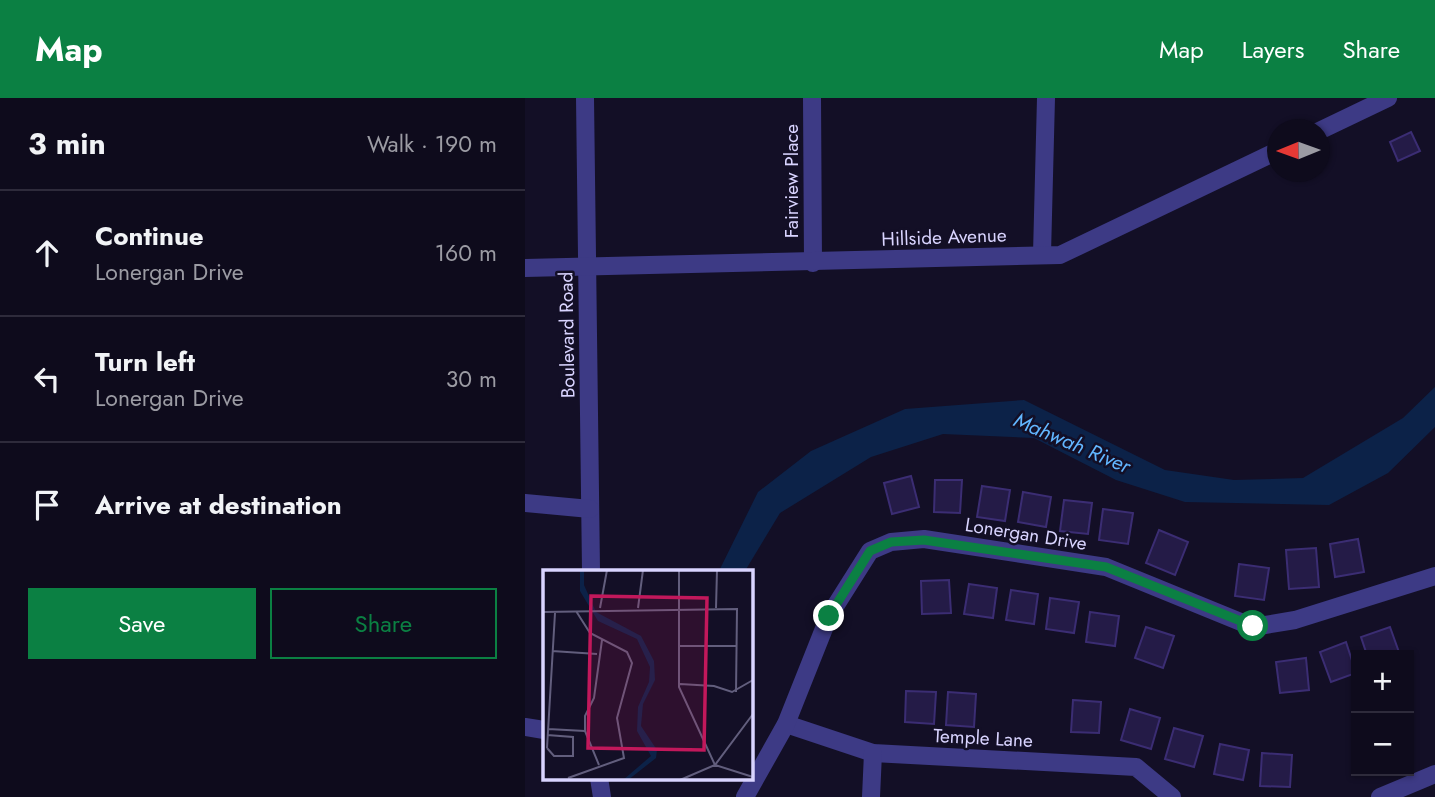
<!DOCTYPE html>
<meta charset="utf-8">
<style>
:root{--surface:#0e0b1c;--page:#1c1929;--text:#f1f3f6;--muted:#9b9ba3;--line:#2e2b3b;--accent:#0b8043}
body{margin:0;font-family:Jost,sans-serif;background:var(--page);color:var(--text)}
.controls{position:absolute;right:21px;bottom:21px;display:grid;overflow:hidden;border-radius:0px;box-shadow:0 2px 5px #0004}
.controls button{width:63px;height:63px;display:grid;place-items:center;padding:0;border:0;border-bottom:2px solid var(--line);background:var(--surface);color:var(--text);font:35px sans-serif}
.compass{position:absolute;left:742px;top:21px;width:63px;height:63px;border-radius:50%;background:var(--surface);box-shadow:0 2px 5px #0004;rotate:269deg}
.stop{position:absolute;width:21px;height:21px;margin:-16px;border:5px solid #0b8043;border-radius:50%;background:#fff}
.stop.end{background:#0b8043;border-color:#fff;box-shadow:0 2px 7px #0008}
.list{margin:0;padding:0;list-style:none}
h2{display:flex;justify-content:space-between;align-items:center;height:91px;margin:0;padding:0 28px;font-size:30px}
h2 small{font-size:23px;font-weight:400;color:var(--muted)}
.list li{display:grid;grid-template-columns:46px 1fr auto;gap:21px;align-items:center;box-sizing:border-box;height:126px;padding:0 28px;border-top:2px solid var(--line)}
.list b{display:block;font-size:26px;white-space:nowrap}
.list p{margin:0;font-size:23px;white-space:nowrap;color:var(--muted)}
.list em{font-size:23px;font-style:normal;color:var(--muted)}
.actions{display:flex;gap:14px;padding:21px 28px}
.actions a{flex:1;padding:16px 0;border:2px solid var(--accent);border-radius:0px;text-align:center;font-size:24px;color:var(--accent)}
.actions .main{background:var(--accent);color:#fff}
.icon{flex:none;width:38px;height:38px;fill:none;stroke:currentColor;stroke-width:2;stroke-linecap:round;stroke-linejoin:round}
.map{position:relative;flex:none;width:910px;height:699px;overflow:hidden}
header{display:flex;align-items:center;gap:42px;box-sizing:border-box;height:98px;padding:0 35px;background:var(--accent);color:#fff}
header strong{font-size:33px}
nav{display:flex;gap:38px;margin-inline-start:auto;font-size:24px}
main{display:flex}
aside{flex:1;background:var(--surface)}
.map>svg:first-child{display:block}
</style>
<header>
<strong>Map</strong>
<nav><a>Map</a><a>Layers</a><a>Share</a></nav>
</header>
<main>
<aside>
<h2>3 min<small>Walk · 190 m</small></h2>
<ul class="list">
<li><svg class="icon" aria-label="ahead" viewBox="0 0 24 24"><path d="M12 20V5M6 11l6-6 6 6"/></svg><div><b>Continue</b><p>Lonergan Drive</p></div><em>160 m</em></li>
<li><svg class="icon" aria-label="left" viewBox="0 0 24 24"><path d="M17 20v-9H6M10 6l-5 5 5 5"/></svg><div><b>Turn left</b><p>Lonergan Drive</p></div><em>30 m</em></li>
<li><svg class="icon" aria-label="arrive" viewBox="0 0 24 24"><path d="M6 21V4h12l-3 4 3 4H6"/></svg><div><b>Arrive at destination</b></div></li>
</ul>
<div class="actions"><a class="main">Save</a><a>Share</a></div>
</aside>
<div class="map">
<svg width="910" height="699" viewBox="0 0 910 699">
<rect width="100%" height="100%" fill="#130f26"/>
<!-- water -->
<path fill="#0c2248" d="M910,289V329L863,375L804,407L660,404L591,382L509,340L418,336L346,359L255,415L220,473H194L233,394L286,353L380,311L499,302L640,372L709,382L778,380L878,320Z"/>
<!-- building -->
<g fill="#241b47" stroke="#3b2d73" stroke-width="2">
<path d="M886,34L895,53L873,63L865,44Z"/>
<path d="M386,378L394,409L367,416L359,385Z"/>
<path d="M410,382H437L435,415L409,414Z"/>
<path d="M457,388L485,392L480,423L452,419Z"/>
<path d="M498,394L526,399L521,429L493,424Z"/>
<path d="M539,402L567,405L563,436L535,433Z"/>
<path d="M578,411L608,415L603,446L574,442Z"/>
<path d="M634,432L663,444L650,477L621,465Z"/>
<path d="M833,441L839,474L810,479L805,446Z"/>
<path d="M791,450L794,489L764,491L761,452Z"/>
<path d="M714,466L744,470L739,502L710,498Z"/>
<path d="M424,482L426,515L397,516L396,483Z"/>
<path d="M444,486L472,490L468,520L439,516Z"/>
<path d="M486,492L513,496L509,526L481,522Z"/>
<path d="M525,500L554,504L549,535L521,531Z"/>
<path d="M565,514L594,518L590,548L561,544Z"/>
<path d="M621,529L649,538L638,570L610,560Z"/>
<path d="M865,529L875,557H842L836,539Z"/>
<path d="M821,544L831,575L806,584L795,554Z"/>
<path d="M781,560L784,592L755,595L751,564Z"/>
<path d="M381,593L411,594L409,626L380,624Z"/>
<path d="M423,594L451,596L449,629L421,627Z"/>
<path d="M548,602L576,604L574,635L546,634Z"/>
<path d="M605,611L635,620L626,651L596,642Z"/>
<path d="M649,630L678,638L669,669L640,661Z"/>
<path d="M695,646L724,652L718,682L689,676Z"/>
<path d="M737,655L767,657L765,689L735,688Z"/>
</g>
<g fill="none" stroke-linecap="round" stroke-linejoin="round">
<!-- minor -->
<g stroke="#3d3a85" stroke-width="18">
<path d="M60,0L66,473"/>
<path d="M287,0L288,165"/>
<path d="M794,33L863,0"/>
<path d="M517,156L521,0"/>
<path d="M0,170L535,157L752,53"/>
<path d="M0,405L65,411"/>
<path d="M261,626L348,655L611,669L647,699"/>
<path d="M0,629L19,632"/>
<path d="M74,680L77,699"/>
<path d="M220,699L261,626L304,518L345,453L366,444L399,441L581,469L728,529L770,522L910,478"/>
<path d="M346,699L348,655"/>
<path d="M855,699L910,676"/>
</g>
</g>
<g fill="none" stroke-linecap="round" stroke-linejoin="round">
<!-- route -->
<path stroke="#0b8043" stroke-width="9" d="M304,518L345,453L366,444L399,442L581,469L728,528"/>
</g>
<g text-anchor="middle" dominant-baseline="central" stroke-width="5" stroke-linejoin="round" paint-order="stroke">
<!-- street labels -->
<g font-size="19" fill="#d9d4ff" stroke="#130f26">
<text transform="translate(266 83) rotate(-90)">Fairview Place</text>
<text transform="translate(419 139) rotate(-2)">Hillside Avenue</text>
<text transform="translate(42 237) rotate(-91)">Boulevard Road</text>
<text transform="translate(501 436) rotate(9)">Lonergan Drive</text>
<text transform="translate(458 640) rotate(3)">Temple Lane</text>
</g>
<!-- water labels -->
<g font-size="21" font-style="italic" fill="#62b6ff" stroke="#130f26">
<text transform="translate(547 345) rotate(23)">Mahwah River</text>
</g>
</g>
<!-- overview -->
<g transform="translate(18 472)">
<rect width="210" height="210" fill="#130f26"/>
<path d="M37,0H41V15L53,42L98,66L111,91L112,110L100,134L98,156L114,180L113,188L85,210H80L108,186L94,161L95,137L106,112L107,97L94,69L55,51L37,21Z" fill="#0c2248"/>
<path fill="none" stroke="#625e7d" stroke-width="2" d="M136,0V117L172,195L210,207M57,38L64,0M95,38L100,0M173,38L174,0M0,42L194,39L193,122M136,76H194M9,81L54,84M137,114L171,116L189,122L210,110M5,159L42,161M4,178L12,43M4,178L11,186H30V167L4,165M56,195L42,161V146L51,128L59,70M25,208L81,188L74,148L89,93L84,82L47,63L33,41M137,210L172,195L210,144"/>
<path fill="#c2185b" fill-opacity="0.15" stroke="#c2185b" stroke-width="3.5" d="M48,26L164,28L161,180L45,178Z"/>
<rect width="210" height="210" fill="none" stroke="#d9d4ff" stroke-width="3.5"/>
</g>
</svg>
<div class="controls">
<button>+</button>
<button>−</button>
</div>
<svg class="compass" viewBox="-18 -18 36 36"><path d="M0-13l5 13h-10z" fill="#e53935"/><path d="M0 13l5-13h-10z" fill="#9b9ba3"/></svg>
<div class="stop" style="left:728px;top:528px"></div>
<div class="stop end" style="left:304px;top:518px"></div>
</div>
</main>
